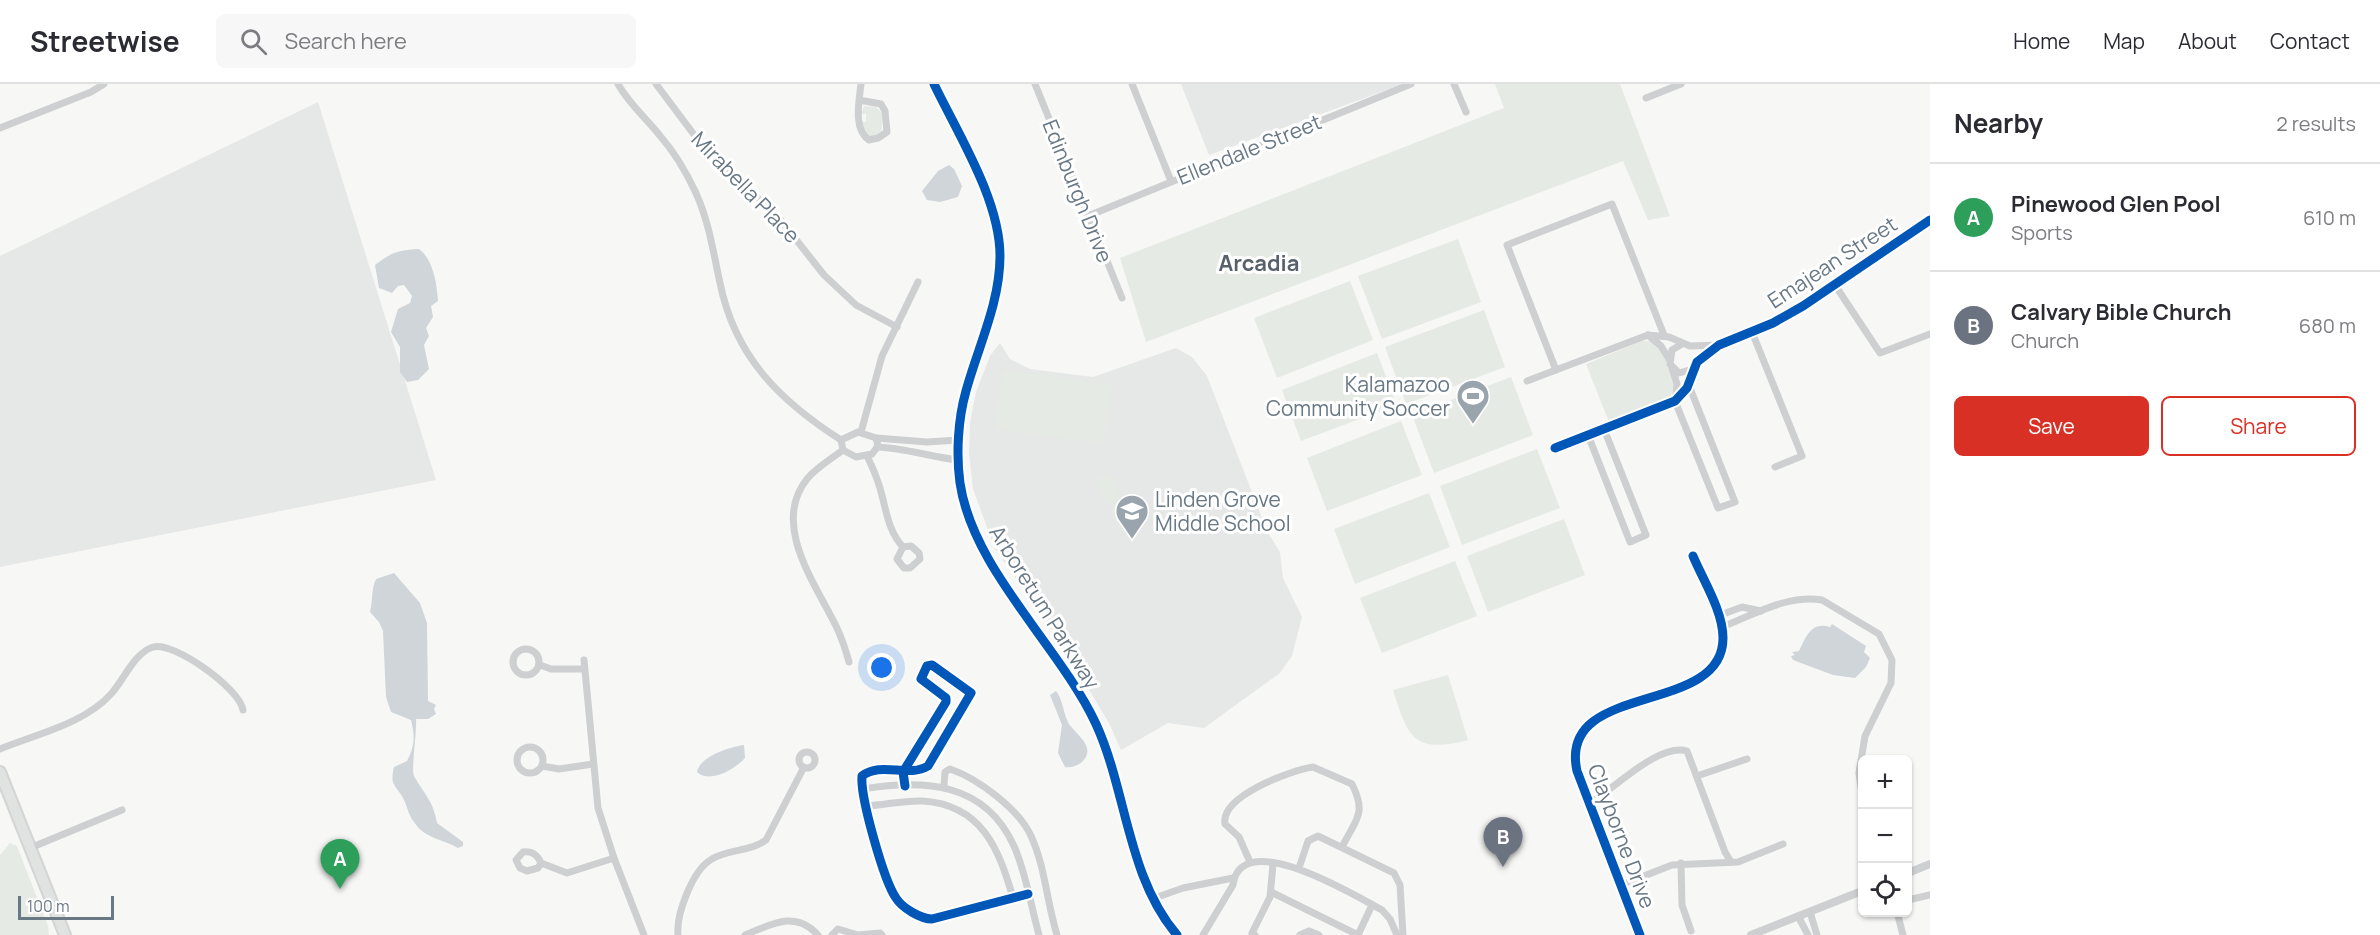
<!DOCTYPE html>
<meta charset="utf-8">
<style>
:root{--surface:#fff;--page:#f7f7f7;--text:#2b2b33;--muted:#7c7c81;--line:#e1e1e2;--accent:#d93025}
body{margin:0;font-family:Manrope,sans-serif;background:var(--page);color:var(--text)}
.controls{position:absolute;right:18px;bottom:18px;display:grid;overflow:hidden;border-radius:9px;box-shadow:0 2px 4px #0004}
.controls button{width:54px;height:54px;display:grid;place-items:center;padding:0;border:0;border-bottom:2px solid var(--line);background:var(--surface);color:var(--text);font:30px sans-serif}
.scale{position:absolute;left:18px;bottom:15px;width:96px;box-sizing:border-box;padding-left:6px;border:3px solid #687885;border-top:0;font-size:16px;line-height:21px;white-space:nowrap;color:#687885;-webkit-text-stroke:4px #fff;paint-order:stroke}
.you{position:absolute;left:882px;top:584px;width:21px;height:21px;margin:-15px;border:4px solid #fff;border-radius:50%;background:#1a73e8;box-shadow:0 0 0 9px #1a73e833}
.badge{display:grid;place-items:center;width:39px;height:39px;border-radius:50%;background:var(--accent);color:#fff;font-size:20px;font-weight:700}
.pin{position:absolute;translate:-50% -50px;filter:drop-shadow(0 2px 3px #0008)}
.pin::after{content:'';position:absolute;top:32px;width:21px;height:18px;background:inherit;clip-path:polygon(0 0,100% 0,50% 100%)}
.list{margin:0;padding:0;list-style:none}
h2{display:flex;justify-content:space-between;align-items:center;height:78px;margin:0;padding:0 24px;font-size:26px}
h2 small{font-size:20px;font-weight:400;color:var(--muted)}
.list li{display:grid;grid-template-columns:39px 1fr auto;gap:18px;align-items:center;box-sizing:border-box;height:108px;padding:0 24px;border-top:2px solid var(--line)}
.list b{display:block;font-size:22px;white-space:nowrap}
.list p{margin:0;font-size:20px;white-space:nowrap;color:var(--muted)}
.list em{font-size:20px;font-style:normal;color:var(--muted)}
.actions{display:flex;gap:12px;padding:18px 24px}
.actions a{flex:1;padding:14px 0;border:2px solid var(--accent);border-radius:9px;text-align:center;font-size:21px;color:var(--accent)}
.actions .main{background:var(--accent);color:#fff}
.icon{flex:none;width:33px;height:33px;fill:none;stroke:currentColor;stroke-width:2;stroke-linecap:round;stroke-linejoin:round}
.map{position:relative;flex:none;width:1930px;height:851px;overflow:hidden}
header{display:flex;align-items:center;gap:36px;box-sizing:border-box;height:84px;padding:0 30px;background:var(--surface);border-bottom:2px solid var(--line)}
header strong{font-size:28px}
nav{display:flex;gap:33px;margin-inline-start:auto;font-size:21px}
.search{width:420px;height:54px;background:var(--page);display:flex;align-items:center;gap:15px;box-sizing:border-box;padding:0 21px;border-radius:9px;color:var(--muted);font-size:22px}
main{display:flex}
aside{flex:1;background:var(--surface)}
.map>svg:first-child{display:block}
</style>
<header>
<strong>Streetwise</strong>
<div class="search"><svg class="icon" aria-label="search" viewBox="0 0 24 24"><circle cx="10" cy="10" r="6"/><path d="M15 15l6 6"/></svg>Search here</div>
<nav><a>Home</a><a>Map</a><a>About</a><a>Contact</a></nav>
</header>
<main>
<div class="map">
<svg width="1930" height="851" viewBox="0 0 1930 851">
<rect width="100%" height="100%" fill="#f7f7f6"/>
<!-- built -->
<g fill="#e6e7e7">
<path d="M1181,0H1400V1L1209,71Z"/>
<path d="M318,18L436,396L0,483V172Z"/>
<path d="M1000,259L1010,275L1030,285L1093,293L1176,264L1192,273L1207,292L1267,447L1280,468L1283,494L1302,533L1292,572L1280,589L1204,644L1168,639L1121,666L1109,639L1056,551L995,465L973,405L969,369L970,339L976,308L990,272Z"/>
</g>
<!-- green -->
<g fill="#e6eae4">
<path d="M1495,0H1620L1670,132L1648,136L1623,77L1146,258L1120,174L1504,24Z"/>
<path d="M864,22L876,23L882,29V46L874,53L866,52L861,38H866V30H861Z"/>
<path d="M1458,155L1481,218L1382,255L1358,192Z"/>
<path d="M1350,197L1373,256L1277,294L1254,234Z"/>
<path d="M1484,226L1505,283L1406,320L1385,263Z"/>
<path d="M1642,257H1651C1665,268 1682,300 1668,315L1609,338L1586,280Z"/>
<path d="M1377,269L1397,321L1301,357L1282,306Z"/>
<path d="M1003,286L1112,301L1104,360L995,345Z"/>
<path d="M1511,293L1533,351L1434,389L1412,331Z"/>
<path d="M1401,337L1422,391L1327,427L1307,374Z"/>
<path d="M1537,365L1560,424L1462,461L1440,402Z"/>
<path d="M1110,389L1121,414L1108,421L1096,396Z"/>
<path d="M1429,409L1450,463L1355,500L1334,445Z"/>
<path d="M1122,416L1134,441L1121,448L1109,422Z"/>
<path d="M1564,435L1585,491L1488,528L1467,472Z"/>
<path d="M1455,477L1477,532L1382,569L1360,514Z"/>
<path d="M1448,591L1468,656C1414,670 1408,654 1393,606Z"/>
<path d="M10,759L17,762L48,842L49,851H0V771Z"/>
</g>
<!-- water -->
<g fill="#cfd5d9">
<path d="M949,81L954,85L962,102L958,113L940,118L927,116L922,107L938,87Z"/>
<path d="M419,165C433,175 437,200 438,217L431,222L433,233L426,244L429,252L424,261L429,285L418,296L407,298L400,288V263L391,248L398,225L410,219L412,212L404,201L398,202L392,209L379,204L375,181C391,169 397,166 419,165Z"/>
<path d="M394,489L420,519L427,539L428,617L436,621L434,625L436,630L428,635H416C417,647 411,686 414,692C424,710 433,716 437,739L463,758V762L458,764C443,755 425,755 414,738C408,731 407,720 402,712C394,700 390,700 394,683L407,677C415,662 415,652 411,636L391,628L386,613L383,547L379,538L370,528C373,516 371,506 376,495Z"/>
<path d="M1832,540L1866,562L1864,568L1870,574L1866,583L1855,594L1833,591L1793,576L1791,572L1795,571L1792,568L1799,567C1806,553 1811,537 1830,543Z"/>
<path d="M1056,607C1063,616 1063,628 1068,638C1074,650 1098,662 1082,678C1077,682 1071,684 1065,683L1058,669L1062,641L1050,611Z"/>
<path d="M744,661L745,674C735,685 710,700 697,688C700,672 730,663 744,661Z"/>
</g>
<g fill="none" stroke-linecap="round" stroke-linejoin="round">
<!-- primary casing -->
<g stroke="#d3d4d4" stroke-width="14">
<path id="primary" d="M0,688L65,851"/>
</g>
<!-- minor -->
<g stroke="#cdcfd0" stroke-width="7">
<path d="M618,0C629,20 647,35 661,53C675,69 686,88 695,107C709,137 713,167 720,199C735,273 780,317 841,356"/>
<path d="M656,0L704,64L779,134L824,191L856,221L897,243"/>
<path d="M1035,0L1122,214"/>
<path d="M1132,0L1171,97"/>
<path d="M1454,0L1466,28"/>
<path d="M1646,14L1681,0"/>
<path d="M859,16L881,20L885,27L887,48L878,54L869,56C853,45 859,18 861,0"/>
<path d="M0,44L91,8L104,0"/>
<path d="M1088,132L1411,0"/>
<path d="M1835,201L1880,269L1930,250"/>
<path d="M1752,248L1802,372L1775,383"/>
<path d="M1648,251L1661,262L1669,275"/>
<path d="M1682,260L1672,266L1670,280L1679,289L1693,285"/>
<path d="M1672,284L1677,300L1675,317"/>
<path d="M1556,286L1507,161L1612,120L1664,251"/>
<path d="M1527,297L1648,251L1669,253L1690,262L1719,261"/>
<path d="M1675,317L1718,424L1735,418L1688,299"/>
<path d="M858,348L876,354L878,362L872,370L856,373L843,366L841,356Z"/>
<path d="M861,348L882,272L918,198"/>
<path d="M1588,351L1630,458L1646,451L1604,345"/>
<path d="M876,354L927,358L959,356"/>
<path d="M877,363C905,364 931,373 958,376"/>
<path d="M1555,364L1675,317L1687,304L1697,278L1719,261L1773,239L1803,222L1930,136"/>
<path d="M843,366C831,375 817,383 807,395C770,441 817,502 837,544C842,555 846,567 849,578"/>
<path d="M867,372C871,380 875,389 878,398C886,420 886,445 903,463L911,462L919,469L920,475L910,484H904L897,475L903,463"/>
<path d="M1718,532L1742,523L1761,527"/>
<path d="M1722,543C1753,531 1788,510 1822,516L1879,550L1892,576L1891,599L1865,652L1859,689L1862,709"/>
<circle cx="526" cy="578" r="13"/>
<path d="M584,576L598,724L614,774L644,851"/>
<path d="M540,581L551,585H584"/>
<circle cx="530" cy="676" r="13"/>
<path d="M0,665C36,650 84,640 111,610C124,596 134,569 153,563C174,557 240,605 243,626"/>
<circle cx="807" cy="676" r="8"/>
<path d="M542,682L559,685L593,680"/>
<path d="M1697,692L1747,675"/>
<path d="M944,701L945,688L950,685C977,694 1019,725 1031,752C1045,782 1047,819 1057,851"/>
<path d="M905,702L903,688L946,618V614L921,595L927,582L932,581L971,609L928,682C908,694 881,677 862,692C860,713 884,797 896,814C902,824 921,835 932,835L1028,810"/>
<path d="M863,705C924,695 985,698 1014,762C1026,789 1031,822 1039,851"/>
<path d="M1589,720C1614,705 1658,659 1687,667L1725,768L1731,778"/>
<path d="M867,722C885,721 905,716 923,717C982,721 999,765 1013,814"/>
<path d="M30,764L122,726"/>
<path d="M1250,778L1239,753L1225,740C1220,712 1292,686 1313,683L1352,700C1367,730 1356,735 1342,763"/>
<path d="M541,779L538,784L527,787L520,784L516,776L523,768C532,767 537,770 541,779L567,789L614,774"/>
<path d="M1681,779L1682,821L1691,847"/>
<path d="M1299,784L1308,757L1318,752L1394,789L1400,801L1403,851"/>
<path d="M1621,801L1672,781L1738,778L1783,760"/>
<path d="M1271,808L1358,851"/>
<path d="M1152,815L1183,804L1233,794"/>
<path d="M1908,816L1930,811"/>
<path d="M1810,828L1817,851"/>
<path d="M1897,828L1903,851"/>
<path d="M1798,832L1808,851"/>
<path d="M678,851C676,830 693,785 712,775C728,765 750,768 766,756L804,683"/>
<path d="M745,851C772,840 795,826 818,851"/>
<path d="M832,851L838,845L858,851L880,849L882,851"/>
<path d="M1203,851L1233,801C1241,742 1354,811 1382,826L1390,835L1397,851"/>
<path d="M1255,851L1252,849L1270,813L1273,780"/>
<path d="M1300,851L1309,847L1319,851"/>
<path d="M1358,851L1372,821"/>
<path d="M1640,851L1577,687C1557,596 1723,633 1723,554C1723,527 1703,496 1693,472"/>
</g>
<!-- tertiary -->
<g stroke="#cdcfd0" stroke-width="8">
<path d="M934,0C958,50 1000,116 1000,172C1000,219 978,263 966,307C958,335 956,370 960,399C973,486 1059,561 1096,640C1127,708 1127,792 1177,851"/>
<path d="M1908,789L1930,780"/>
<path d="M1751,851L1862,807"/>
</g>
<!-- primary -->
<use href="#primary" stroke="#e1e2e2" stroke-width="10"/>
<!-- cycleway casing -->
<g stroke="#fff" stroke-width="13">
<g id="cycleway">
<path d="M934,0C958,50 1000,116 1000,172C1000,219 978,263 966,307C958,335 956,370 960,399C973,486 1059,561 1096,640C1127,708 1127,792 1177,851"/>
<path d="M1555,364L1675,317L1687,304L1697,278L1719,261L1773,239L1803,222L1930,136"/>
<path d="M905,702L903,688L946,618V614L921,595L927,582L932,581L971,609L928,682C908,694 881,677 862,692C860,713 884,797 896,814C902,824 921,835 932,835L1028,810"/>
<path d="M1640,851L1577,687C1557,596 1723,633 1723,554C1723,527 1703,496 1693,472"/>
</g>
</g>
<!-- cycleway -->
<use href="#cycleway" stroke="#0057b8" stroke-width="9"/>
</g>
<!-- icons -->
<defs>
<g id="stadium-pin" transform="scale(1.725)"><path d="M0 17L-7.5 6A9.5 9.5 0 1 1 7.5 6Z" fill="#9aa4ad" stroke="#fff"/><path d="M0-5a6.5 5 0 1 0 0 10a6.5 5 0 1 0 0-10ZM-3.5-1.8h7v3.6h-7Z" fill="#fff"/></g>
<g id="school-pin" transform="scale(1.725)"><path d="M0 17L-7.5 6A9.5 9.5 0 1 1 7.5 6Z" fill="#9aa4ad" stroke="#fff"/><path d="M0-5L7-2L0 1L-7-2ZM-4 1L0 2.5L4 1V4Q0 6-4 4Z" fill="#fff"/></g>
</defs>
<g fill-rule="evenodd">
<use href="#stadium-pin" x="1473" y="312"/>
<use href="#school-pin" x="1132" y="427"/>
</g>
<g text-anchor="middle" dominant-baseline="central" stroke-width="6" stroke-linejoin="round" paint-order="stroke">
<!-- street labels -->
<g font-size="21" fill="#687885" stroke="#fff">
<text transform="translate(1249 65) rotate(-22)">Ellendale Street</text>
<text transform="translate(746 103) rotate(46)">Mirabella Place</text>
<text transform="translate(1078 107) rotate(68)">Edinburgh Drive</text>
<text transform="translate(1832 178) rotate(-33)">Emajean Street</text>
<text transform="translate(1045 523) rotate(58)">Arboretum Parkway</text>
<text transform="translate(1622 752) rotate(69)">Clayborne Drive</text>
</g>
<!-- poi labels -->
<g font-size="21" fill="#687885" stroke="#fff" text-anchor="end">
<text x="1450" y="300">Kalamazoo<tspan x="1450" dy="24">Community Soccer</tspan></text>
<text x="1155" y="415" text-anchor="start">Linden Grove<tspan x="1155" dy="24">Middle School</tspan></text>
</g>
<!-- neighbourhood labels -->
<g font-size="22" font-weight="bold" fill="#56616b" stroke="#fff">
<text x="1259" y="179">Arcadia</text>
</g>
</g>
</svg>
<div class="controls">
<button>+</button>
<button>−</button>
<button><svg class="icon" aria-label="locate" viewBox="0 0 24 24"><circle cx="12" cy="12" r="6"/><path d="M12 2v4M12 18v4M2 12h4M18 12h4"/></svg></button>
</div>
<div class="scale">100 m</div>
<div class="you"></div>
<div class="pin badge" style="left:340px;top:805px;background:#2e9e5b">A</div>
<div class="pin badge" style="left:1503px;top:783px;background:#6b7280">B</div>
</div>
<aside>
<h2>Nearby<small>2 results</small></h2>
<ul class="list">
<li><span class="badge" style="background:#2e9e5b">A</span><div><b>Pinewood Glen Pool</b><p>Sports</p></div><em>610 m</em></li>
<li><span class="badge" style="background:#6b7280">B</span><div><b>Calvary Bible Church</b><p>Church</p></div><em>680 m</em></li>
</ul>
<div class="actions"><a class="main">Save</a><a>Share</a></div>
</aside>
</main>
